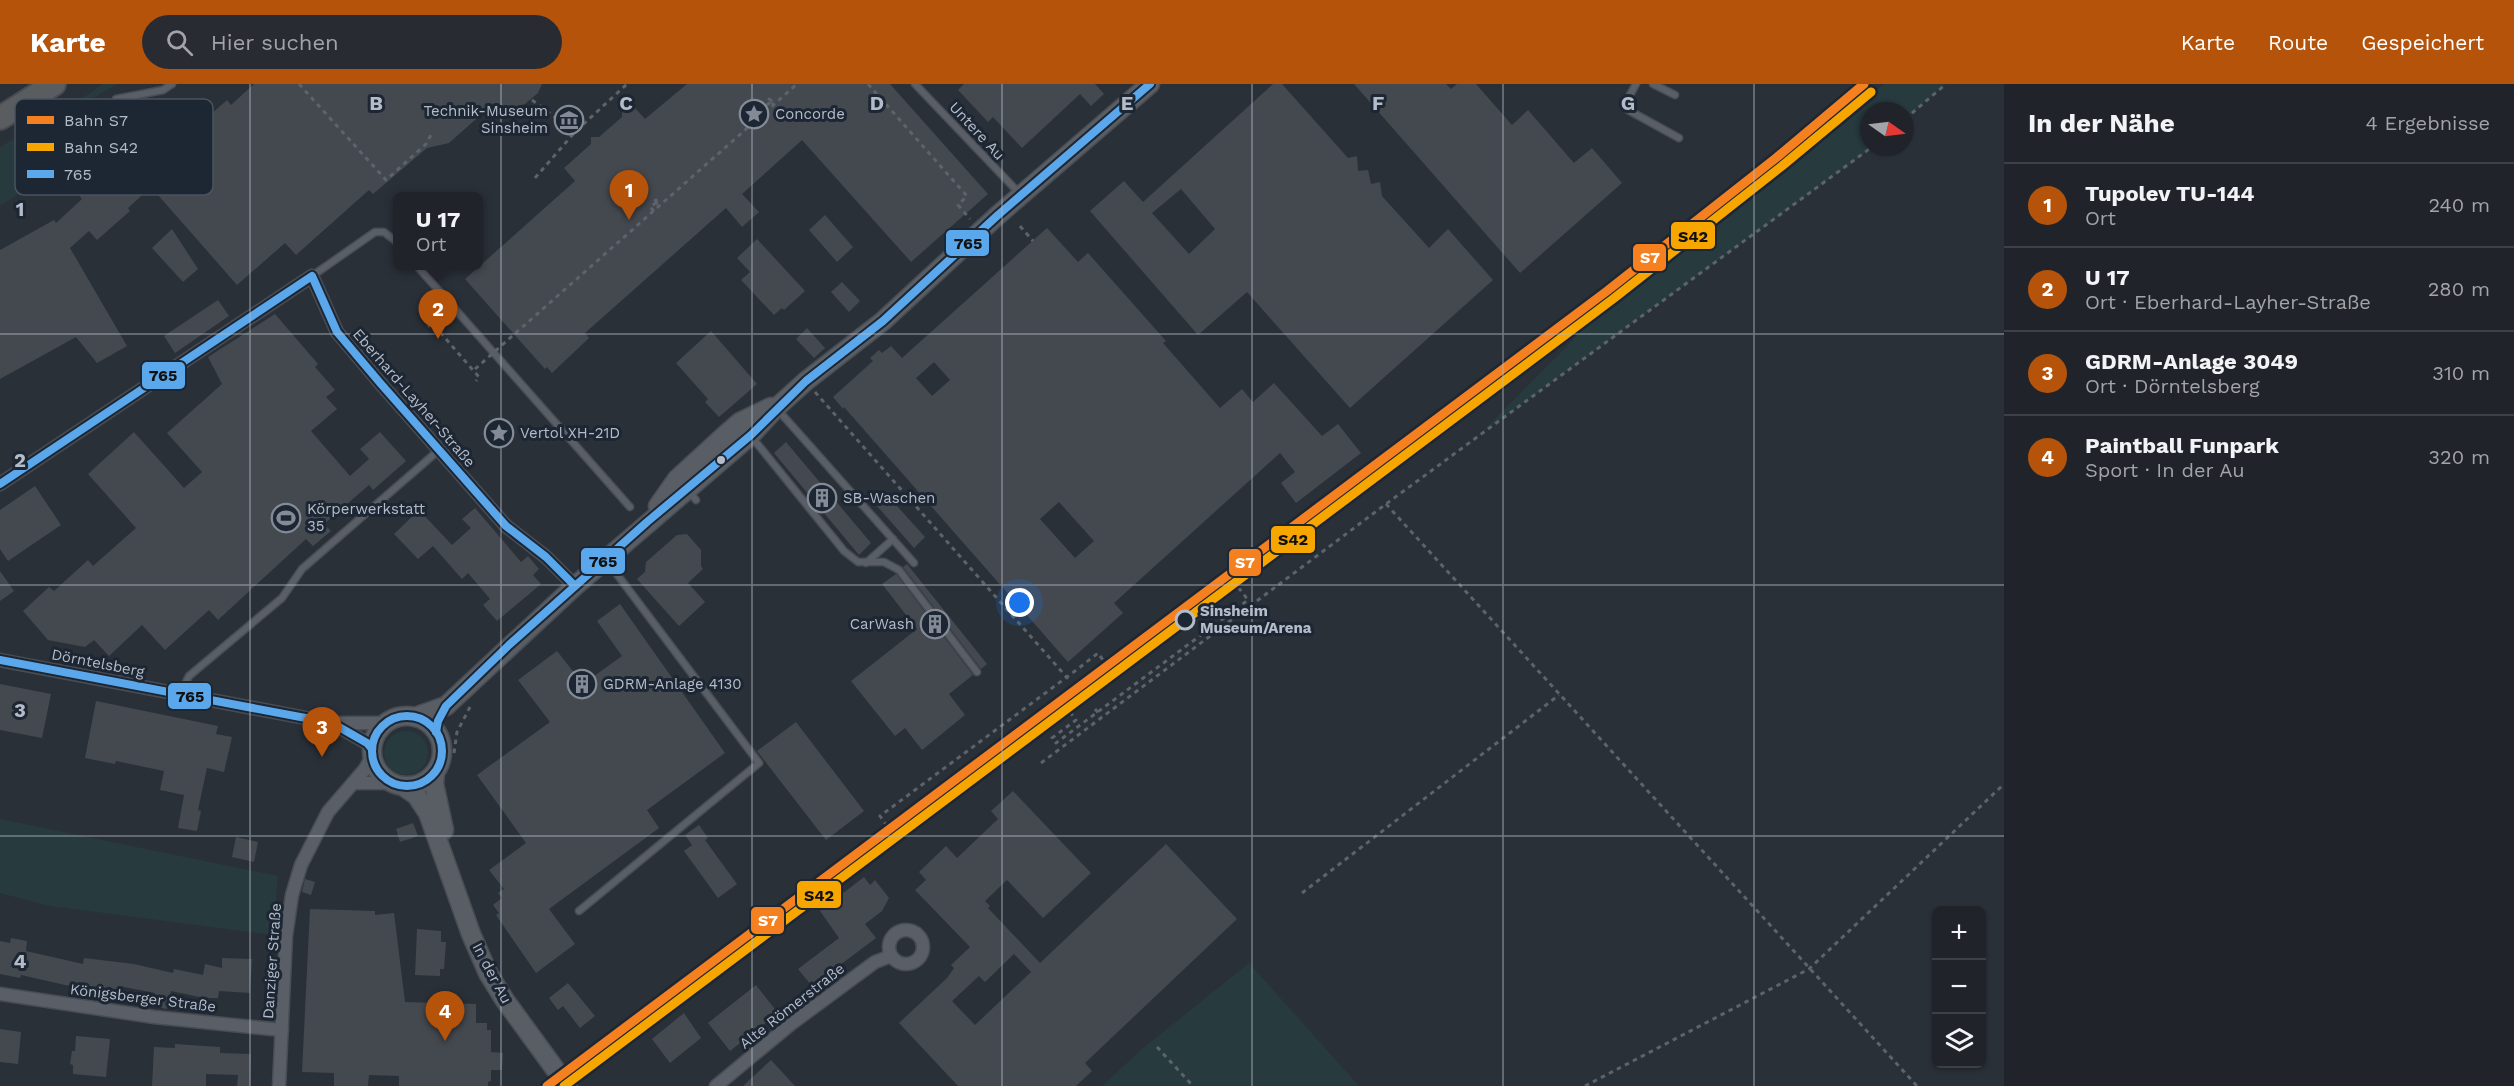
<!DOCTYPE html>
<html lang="de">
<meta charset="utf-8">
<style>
:root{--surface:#20242a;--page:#282c32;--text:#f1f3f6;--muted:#a2a4a8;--line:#3d4147;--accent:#b45309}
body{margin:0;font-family:"Work Sans",sans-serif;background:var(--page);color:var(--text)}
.controls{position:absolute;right:18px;bottom:18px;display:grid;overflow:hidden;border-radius:9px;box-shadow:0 2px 4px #0004}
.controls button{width:54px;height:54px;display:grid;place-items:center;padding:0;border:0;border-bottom:2px solid var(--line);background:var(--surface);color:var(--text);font:30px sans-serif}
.compass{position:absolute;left:1860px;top:18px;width:54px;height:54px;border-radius:50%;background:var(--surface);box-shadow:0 2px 4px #0004;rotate:104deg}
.you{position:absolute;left:1020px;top:519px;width:21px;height:21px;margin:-15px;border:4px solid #fff;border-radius:50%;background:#1a73e8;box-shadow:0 0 0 9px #1a73e833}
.badge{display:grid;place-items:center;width:39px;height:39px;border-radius:50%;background:var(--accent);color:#fff;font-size:20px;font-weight:700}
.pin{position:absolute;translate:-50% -50px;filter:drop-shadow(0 2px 3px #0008)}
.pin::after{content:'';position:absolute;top:32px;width:21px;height:18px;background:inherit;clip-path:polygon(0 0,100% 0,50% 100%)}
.popup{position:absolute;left:393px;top:108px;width:90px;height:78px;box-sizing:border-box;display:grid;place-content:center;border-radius:9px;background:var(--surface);filter:drop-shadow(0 2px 4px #0005);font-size:20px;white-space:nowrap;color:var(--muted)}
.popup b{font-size:22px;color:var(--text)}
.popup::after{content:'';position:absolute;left:50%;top:100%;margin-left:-12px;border:12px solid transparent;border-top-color:var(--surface)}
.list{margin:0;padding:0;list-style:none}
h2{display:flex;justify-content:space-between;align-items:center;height:78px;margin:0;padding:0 24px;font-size:26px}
h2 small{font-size:20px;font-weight:400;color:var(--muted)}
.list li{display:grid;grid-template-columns:39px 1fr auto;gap:18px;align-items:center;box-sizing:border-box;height:84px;padding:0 24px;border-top:2px solid var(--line)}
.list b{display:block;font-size:22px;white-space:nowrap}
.list p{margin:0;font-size:20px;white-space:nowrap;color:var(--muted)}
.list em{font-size:20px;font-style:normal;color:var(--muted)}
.icon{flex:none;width:33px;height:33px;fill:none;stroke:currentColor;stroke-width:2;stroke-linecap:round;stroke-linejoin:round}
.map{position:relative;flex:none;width:2004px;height:1002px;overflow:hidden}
header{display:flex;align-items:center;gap:36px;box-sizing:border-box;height:84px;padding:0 30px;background:var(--accent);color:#fff}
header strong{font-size:28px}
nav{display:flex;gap:33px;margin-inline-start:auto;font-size:21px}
.search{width:420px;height:54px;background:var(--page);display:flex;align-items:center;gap:15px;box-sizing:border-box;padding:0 21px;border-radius:33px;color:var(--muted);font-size:22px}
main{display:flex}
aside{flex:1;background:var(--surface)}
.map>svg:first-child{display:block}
</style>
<header>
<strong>Karte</strong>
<div class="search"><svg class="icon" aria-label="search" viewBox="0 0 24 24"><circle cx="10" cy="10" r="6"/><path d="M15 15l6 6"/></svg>Hier suchen</div>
<nav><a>Karte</a><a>Route</a><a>Gespeichert</a></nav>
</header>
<main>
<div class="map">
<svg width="2004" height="1002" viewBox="0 0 2004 1002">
<rect width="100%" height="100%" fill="#2a3038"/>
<!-- green -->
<g fill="#273a3e">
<path d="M103,0H117L73,26L19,110L0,122V63L72,21Z"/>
<path d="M1884,0H1946L1905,35V27H1869V63H1872L1864,70L1478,352L1570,259L1600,221Z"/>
<circle cx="406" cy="669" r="22"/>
<path d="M0,735L278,792L273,851L50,822L0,809Z"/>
<path d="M1249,879L1359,1002H1102L1142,965Z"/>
</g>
<!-- building -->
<g fill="#444950" fill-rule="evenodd">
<path d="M254,0H542L538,9L525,20L509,24L493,20L449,59L427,64L373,110L369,106L296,171L285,159L237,201L151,103L128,124L130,127L97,156L89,147L70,164L127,262L97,279L76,253L0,295V166L54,136L56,139L82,115L64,94L72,87L91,108L104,96L113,107L127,95L132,100L227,16L231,21Z"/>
<path d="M687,0H890L988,110L911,178L802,56L742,110L759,128L742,143L726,124L585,249L589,254L552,289L547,283L545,285L465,195L575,97L564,84L591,60V53H599L622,33V26L635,24L645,35Z"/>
<path d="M964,0H1095L1104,10L1091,22L1080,10L1022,64L993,33L988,38L958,6Z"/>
<path d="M1273,0H1282L1348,74L1357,72L1358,87L1368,86L1371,100L1380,98L1382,112L1429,164L1448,145L1493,196L1350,324L1247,208L1198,251L1090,127L1124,97L1143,118ZM1181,105L1215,145L1189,170L1152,129Z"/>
<path d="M1354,0H1446L1451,5L1457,0H1476L1512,41L1528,26L1574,79L1592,64L1622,99L1520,189Z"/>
<path d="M825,131L853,163L837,178L809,146Z"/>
<path d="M1047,144L1078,178L1088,169L1166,257L1163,259L1220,324L1242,305L1253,318L1274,299L1322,352L1338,340L1361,369L1296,419L1281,399L1295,388L1280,369L1114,519L1123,529L1068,578L844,323L843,325L833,313L873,277L870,274L879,266L882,269L891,262L902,274ZM934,278L950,296L932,312L916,294ZM1059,418L1094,457L1075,474L1040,435Z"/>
<path d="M172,145L198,185L183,198L152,164Z"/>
<path d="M757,155L805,207L784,226L782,224L774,231L741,196L750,188L737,174Z"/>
<path d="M842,198L860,217L849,228L831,208Z"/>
<path d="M218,216L229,232L175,269L164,252Z"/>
<path d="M275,230L318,280L315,283L335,306L326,313L337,325L311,347L350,392L369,375L360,365L380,348L406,377L373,406L369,401L324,440L331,447L313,462L306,455L218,536L209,526L165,566L142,541L109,572L94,556L85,563L48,556L23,527L49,503L54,507L88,476L93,482L136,444L88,390L134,348L184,404L202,388L167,349L222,300L208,273Z"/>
<path d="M807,244L825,264L814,274L796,255Z"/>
<path d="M711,247L757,300L719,333L705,318L708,315L676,279Z"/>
<path d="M786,358L871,459L859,471L774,369Z"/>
<path d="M35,402L61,441L8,477L0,465V426Z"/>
<path d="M888,412L925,453L914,464L877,422Z"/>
<path d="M475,424L521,478L528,472L539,485L533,491L541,500L497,537L483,521L490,515L468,489L462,495L433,462L418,475L394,450L419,426L452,461L471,444L462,435Z"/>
<path d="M687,450L701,466V482L703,485L688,499L705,518L679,542L637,495L645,488L646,478L677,451Z"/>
<path d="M907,480L987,580L981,585L903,483Z"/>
<path d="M0,487L14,507L0,517Z"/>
<path d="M896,490L973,591L949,610L965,631L922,666L905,644L895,652L851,597L917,545L882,500Z"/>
<path d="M620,520L725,669L647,726L659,744L549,825L575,860L536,889L496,831L499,829L493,821L502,814L498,809L504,805L489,786L526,759L477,691L550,638L518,596L557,567L583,600L622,572L597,537Z"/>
<path d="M0,600L51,610L42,654L0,646Z"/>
<path d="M96,617L218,642L216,650L232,653L224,688L207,684L198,726L201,727L197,747L178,744L184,711L160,706L164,687L116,677L115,680L85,674Z"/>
<path d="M796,638L864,727L826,756L757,667Z"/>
<path d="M1013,707L1091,789L1043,834L1007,796L985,817L990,822L988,824L1040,879L1166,760L1237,835L1085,979L1092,987L1076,1002H958L899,939L947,894L954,884L951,881L970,863L915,806L926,796L919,788L946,762L957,774L998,735L991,727ZM1014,870L1031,888L975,941L952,917L979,892L985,898Z"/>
<path d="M413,739L418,752L400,758L396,745Z"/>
<path d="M699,741L708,754L705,756L737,800L718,814L684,767L692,761L685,751Z"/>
<path d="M236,753L258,758L254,778L232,773Z"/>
<path d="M864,793L870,801L875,796L889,814L882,827L865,840L876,854L812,902L798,885L839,854L820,827Z"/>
<path d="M305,795L315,798L311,811L302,808Z"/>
<path d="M310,825L375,827V831L394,829L405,918L476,920V939H487V946H491V968L503,969L502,986H491V997L488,998V1002H399V992L369,991L368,1002H334V989L302,988Z"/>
<path d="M417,845L441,847V858H446L444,885H440V892L415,891Z"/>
<path d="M11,854L27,857L26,867L83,880L84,874L134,880L173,889L174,885L203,891L205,880L222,884V874L252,875L250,909L219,907L218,914H204L171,907L167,925L152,922L155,909L119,902L118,907L65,901L21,891L20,894L0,890V857L10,859Z"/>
<path d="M568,899L595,932L580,944L563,922L558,926L549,914Z"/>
<path d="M756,901L778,929L730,967L708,939Z"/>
<path d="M684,929L701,954L670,979L652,955Z"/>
<path d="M0,945L21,948L18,980L0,978Z"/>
<path d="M76,952L110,955L106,993L73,990V981L70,980L72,967H75Z"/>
<path d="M175,960L220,963V969L251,970L250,1002H237L238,991L206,990V1002H152L154,963L175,964Z"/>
<path d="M771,976L795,1002H743Z"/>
</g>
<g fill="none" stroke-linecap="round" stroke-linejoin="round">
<!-- lane casing -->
<g stroke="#484c53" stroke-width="9">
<g id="lane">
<path d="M915,0L1019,109"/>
<path d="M1636,0L1625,20L1628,26L1679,54"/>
<path d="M1653,0L1675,11"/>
<path d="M116,15L163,6L172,0"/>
<path d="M417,182L630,423"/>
<path d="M312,192L375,148H384L398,159"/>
<path d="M778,326L914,479"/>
<path d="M751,352L844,467L858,478H884L899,486L977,588"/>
<path d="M688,406L696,416"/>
<path d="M866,479L893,455"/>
<path d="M180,610L189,592L282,514L302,485L439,366"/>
<path d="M579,827L759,679L607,477"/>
</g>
</g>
<!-- street casing -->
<g stroke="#484c53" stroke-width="15">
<g id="street">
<path d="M0,400L312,192L337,248L381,300L506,442L546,473L575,502"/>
<path d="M0,576L332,639H387"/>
<path d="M332,639L367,659L372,665"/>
<path d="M353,699H393"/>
<circle cx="906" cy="863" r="17"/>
<path d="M0,910L154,933L282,946"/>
<path d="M279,1002L286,852L292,811L301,781L328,728L365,685L372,672"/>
<path d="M716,1002L791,940L875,878L891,872"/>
</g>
</g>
<!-- secondary casing -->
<g stroke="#484c53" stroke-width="21">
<g id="secondary">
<path d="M658,422L677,395L724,352L740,338L771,323"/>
<circle cx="407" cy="667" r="35"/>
<path d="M415,633L446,622L575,502L751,351L776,324L806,297L883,237L998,131L1150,0"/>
<path d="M435,688L434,700L444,746"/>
<path d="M403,702L416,711L428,729L471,850L488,889L504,915L555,985"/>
<path d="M564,997L568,1002"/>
</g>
</g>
<!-- highway casing -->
<g stroke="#474c53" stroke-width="26">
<path id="highway" d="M0,34L54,0"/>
</g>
<!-- path -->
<g stroke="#5d636a" stroke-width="3" stroke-dasharray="4.5 4.5" stroke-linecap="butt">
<path d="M299,0L386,96L426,60L432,49"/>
<path d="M868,0L967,112L958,121L970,135"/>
<path d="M532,16L575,48"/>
<path d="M772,17L769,15V18L773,19"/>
<path d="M1905,35L1946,0"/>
<path d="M535,94L575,48L627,0"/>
<path d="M657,118L656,116L653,118L658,120"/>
<path d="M1020,142L1033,157"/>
<path d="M428,243L432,239L479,293L476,297"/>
<path d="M815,308L1070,597"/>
<path d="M1386,420L1917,1002"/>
<path d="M1095,625L1101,632"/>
<path d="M1070,628L1076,636L1052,654L1056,659L1248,516L1238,503"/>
<path d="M454,669L457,648L470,623"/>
<path d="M1041,679L1386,420L1872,63"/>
<path d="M887,742L880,732L1079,584L1098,569L1105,579"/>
<path d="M1302,809L1559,611"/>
<path d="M1157,963L1193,1002"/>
<path d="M1585,1002L1809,885L2004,700"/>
</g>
<!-- lane -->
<use href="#lane" stroke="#5a5e66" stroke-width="6"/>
<!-- street -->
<use href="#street" stroke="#5a5e66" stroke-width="12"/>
<!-- secondary -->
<use href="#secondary" stroke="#595d64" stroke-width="18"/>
<!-- highway -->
<use href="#highway" stroke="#5a5d60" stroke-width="22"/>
<!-- path-bridge -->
<g stroke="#5d636a" stroke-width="3" stroke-dasharray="4.5 4.5" stroke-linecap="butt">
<path d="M765,28L763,24L772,17"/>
<path d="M654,127L650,123L657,118"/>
<path d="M475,285L797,0"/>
</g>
<!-- bus-1 casing -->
<g stroke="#1d2633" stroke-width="12">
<g id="bus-1">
<path d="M0,400L312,192L337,248L381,300L506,442L546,473L575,502"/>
<path d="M0,576L332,639L367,659L372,665"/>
<circle cx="407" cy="667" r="35"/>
<path d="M436,648L438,637L446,622L509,561L647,438L751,351L806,297L883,237L998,131L1150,0"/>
</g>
</g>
<!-- bus-1 -->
<use href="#bus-1" stroke="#5aa8eb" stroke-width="8"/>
<!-- rail-1 casing -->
<g stroke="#1d2633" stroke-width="14">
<path id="rail-1" d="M547,1002L1607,207L1776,74L1864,0"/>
</g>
<!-- rail-2 casing -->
<g stroke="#1d2633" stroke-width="14">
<path id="rail-2" d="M564,1002L1613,215L1782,82L1871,8"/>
</g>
<!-- rail-1 -->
<use href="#rail-1" stroke="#f5801f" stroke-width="9"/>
<!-- rail-2 -->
<use href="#rail-2" stroke="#f7a600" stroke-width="9"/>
</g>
<!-- grid -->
<path fill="none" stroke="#b4bcc9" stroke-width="1.5" stroke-opacity="0.55" d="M250,0V1002M501,0V1002M752,0V1002M1002,0V1002M1252,0V1002M1503,0V1002M1754,0V1002M0,250H2004M0,501H2004M0,752H2004"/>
<!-- icons -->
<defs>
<g id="sight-ring" transform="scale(1.5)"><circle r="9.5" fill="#1d2633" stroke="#848b96" stroke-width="1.5"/><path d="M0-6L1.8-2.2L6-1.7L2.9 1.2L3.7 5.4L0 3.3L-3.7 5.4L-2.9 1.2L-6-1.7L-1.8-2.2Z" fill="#848b96"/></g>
<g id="museum-ring" transform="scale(1.5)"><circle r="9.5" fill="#1d2633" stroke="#848b96" stroke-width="1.5"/><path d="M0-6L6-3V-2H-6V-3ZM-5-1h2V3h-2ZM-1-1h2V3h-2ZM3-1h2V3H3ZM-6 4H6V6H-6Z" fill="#848b96"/></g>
<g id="building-ring" transform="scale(1.5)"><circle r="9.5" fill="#1d2633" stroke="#848b96" stroke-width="1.5"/><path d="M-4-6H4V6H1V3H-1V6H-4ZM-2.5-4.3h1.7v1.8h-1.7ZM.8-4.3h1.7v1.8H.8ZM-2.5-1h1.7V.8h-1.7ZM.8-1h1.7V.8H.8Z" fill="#848b96"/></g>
<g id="stadium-ring" transform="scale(1.5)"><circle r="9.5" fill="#1d2633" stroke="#848b96" stroke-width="1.5"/><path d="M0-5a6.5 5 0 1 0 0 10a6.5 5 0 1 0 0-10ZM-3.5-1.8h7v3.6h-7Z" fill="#848b96"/></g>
</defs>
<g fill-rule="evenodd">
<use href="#sight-ring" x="754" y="30"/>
<use href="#museum-ring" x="569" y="36"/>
<use href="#sight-ring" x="499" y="349"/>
<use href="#building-ring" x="822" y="414"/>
<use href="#stadium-ring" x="286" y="434"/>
<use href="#building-ring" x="935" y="540"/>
<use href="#building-ring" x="582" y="600"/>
</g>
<!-- markers -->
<circle fill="#b4bcc9" stroke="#1d2633" stroke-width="2" cx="721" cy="376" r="5"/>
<circle fill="#1d2633" stroke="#b4bcc9" stroke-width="3" cx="1185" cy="536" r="9"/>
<g text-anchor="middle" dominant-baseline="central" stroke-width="6" stroke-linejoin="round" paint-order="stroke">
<!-- poi labels -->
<g font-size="15" fill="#b4bcc9" stroke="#1d2633" text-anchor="start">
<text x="548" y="27" text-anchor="end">Technik-Museum<tspan x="548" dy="17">Sinsheim</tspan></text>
<text x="775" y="30">Concorde</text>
<text x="520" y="349">Vertol XH-21D</text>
<text x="843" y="414">SB-Waschen</text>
<text x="307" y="425">Körperwerkstatt<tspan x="307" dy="17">35</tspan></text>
<text x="914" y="540" text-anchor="end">CarWash</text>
<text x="603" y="600">GDRM-Anlage 4130</text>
</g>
<!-- street labels -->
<g font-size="15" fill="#b4bcc9" stroke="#1d2633">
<text transform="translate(977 47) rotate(47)">Untere Au</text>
<text transform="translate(414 314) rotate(49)">Eberhard-Layher-Straße</text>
<text transform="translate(98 579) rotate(11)">Dörntelsberg</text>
<text transform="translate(272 877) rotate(-86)">Danziger Straße</text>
<text transform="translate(492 889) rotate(62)">In der Au</text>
<text transform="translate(143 914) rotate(7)">Königsberger Straße</text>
<text transform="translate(792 922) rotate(-38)">Alte Römerstraße</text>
</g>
<!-- stop labels -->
<g font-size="15" font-weight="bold" fill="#b4bcc9" stroke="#1d2633" text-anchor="start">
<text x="1200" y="527">Sinsheim<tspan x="1200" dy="17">Museum/Arena</tspan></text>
</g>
</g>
<!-- legend -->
<rect x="15" y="15" width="198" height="96" rx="9" fill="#1d2633" stroke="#4a5360" stroke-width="1.5"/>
<rect x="27" y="32" width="27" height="8" fill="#f5801f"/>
<rect x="27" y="59" width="27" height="8" fill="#f7a600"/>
<rect x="27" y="86" width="27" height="8" fill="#5aa8eb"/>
<g font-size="16" fill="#b4bcc9">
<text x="64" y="42">Bahn S7</text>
<text x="64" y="69">Bahn S42</text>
<text x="64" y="96">765</text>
</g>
<g font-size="20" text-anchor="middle" font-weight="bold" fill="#b4bcc9" stroke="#1d2633" stroke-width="6" stroke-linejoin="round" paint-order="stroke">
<text x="376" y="26">B</text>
<text x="626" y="26">C</text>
<text x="877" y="26">D</text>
<text x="1127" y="26">E</text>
<text x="1378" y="26">F</text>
<text x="1628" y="26">G</text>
<text x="20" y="132">1</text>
<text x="20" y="383">2</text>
<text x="20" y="633">3</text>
<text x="20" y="884">4</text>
</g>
<g stroke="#1d2633" stroke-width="2">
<rect x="1670" y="137" width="46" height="29" rx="6" fill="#f7a600"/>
<rect x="945" y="145" width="45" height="28" rx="6" fill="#5aa8eb"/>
<rect x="1632" y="159" width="35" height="29" rx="6" fill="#f5801f"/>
<rect x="141" y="277" width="45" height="29" rx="6" fill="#5aa8eb"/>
<rect x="1270" y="441" width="46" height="29" rx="6" fill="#f7a600"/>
<rect x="580" y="463" width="46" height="28" rx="6" fill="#5aa8eb"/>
<rect x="1228" y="464" width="34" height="29" rx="6" fill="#f5801f"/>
<rect x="167" y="598" width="45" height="28" rx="6" fill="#5aa8eb"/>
<rect x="796" y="796" width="46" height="29" rx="6" fill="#f7a600"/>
<rect x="750" y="822" width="35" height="29" rx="6" fill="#f5801f"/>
</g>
<g font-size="16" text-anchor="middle" font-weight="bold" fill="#fff">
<text x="1650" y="179">S7</text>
<text x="1245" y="484">S7</text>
<text x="768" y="842">S7</text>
</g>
<g font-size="16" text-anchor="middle" font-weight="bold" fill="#111">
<text x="1693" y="158">S42</text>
<text x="968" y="165">765</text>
<text x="163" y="297">765</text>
<text x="1293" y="461">S42</text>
<text x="603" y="483">765</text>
<text x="190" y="618">765</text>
<text x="819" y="817">S42</text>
</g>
</svg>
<div class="controls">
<button>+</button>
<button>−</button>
<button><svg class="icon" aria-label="layers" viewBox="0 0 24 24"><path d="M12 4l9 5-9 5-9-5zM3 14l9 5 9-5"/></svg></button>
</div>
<svg class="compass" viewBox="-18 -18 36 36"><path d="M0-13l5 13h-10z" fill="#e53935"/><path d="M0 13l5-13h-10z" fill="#a2a4a8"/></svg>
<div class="you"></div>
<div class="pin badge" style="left:629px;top:136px">1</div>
<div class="pin badge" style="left:438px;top:255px">2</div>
<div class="popup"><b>U 17</b>Ort</div>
<div class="pin badge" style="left:322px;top:673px">3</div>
<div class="pin badge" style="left:445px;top:957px">4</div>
</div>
<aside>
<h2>In der Nähe<small>4 Ergebnisse</small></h2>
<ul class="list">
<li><span class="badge">1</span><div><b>Tupolev TU-144</b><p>Ort</p></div><em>240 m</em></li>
<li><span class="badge">2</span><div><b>U 17</b><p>Ort · Eberhard-Layher-Straße</p></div><em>280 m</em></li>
<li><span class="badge">3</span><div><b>GDRM-Anlage 3049</b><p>Ort · Dörntelsberg</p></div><em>310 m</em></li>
<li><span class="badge">4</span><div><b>Paintball Funpark</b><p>Sport · In der Au</p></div><em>320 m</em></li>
</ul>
</aside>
</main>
